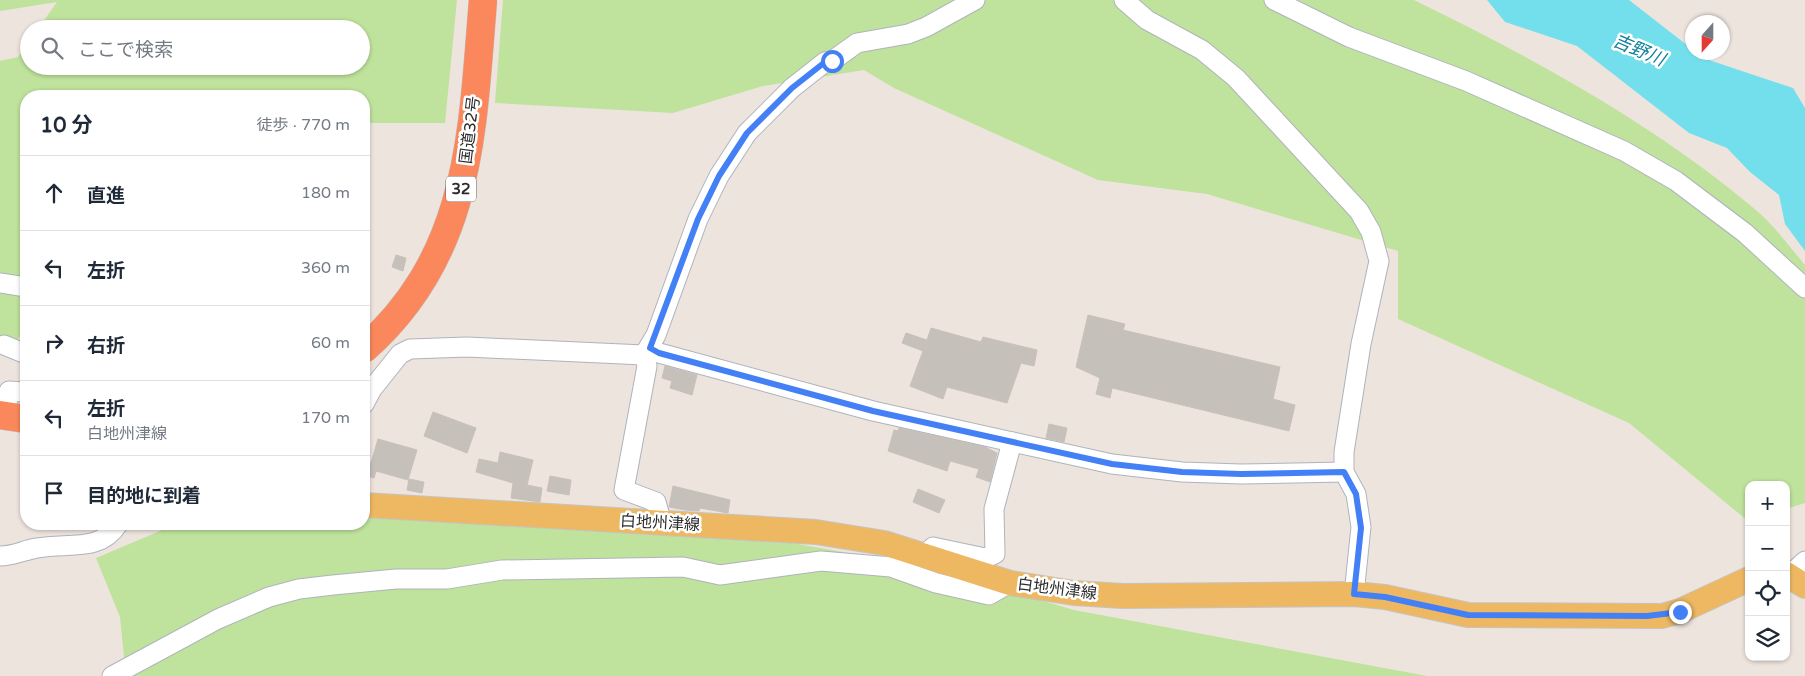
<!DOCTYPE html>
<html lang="ja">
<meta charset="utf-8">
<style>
:root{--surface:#fff;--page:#f2f2f3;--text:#1f2937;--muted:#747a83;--line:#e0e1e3}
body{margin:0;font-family:"Varela Round","Noto Sans JP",sans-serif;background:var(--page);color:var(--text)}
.controls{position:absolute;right:15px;bottom:15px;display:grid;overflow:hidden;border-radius:10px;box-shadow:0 1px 4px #0004}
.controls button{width:45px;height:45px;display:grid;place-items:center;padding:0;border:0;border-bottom:1px solid var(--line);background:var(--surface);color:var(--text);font:25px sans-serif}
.compass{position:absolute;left:1685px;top:15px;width:45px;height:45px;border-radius:50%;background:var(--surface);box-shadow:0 1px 4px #0004;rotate:201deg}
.stop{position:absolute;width:15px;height:15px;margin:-11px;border:4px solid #4380f6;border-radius:50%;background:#fff}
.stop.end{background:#4380f6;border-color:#fff;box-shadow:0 1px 5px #0008}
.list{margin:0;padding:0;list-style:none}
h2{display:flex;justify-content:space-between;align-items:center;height:65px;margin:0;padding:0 20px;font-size:21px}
h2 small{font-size:16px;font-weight:400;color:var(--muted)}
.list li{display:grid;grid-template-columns:32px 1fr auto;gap:15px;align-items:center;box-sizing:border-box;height:75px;padding:0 20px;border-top:1px solid var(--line)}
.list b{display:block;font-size:19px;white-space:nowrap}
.list p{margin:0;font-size:16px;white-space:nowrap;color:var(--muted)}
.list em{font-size:16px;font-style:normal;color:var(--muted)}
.icon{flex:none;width:28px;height:28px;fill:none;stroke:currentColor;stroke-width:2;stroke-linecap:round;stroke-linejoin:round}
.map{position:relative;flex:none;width:1805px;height:676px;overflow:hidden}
.search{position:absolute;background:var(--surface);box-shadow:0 1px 4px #0004;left:20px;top:20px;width:350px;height:55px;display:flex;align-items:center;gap:12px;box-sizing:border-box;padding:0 18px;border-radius:28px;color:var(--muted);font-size:19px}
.panel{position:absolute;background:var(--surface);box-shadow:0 1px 4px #0004;left:20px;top:90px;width:350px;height:440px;border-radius:20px}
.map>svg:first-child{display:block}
</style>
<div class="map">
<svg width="1805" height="676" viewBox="0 0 1805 676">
<rect width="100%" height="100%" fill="#ede4de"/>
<!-- green -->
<g fill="#bfe29c">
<path d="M0,0H457L445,123H364V96H26V332L0,353V61L18,57L29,42V66H361V29H38L57,2L0,11Z"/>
<path d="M503,0H1414C1535,59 1654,124 1757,211C1775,226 1790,248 1805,265V503L1786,509V485H1749L1748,521L1629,423L1398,319V251L1207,194L1098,180L894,88L864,70L763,86L673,113L495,103Z"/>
<path d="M364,512L758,537L928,567L1074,610L1427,676H126L120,617L96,558L160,531L171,524H364Z"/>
</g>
<!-- water -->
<path fill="#74dfec" d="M1487,0H1629L1692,49V52L1697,53L1706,59L1793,88L1805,108V251L1785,224L1779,195L1750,172L1727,148L1689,133L1577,46L1505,22Z"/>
<!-- building -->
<g fill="#c6c0ba" stroke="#c9c0b8">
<path d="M396,255L406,258L403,271L392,267Z"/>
<path d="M1088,315L1125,324L1123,330L1280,367L1273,399L1295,405L1289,431L1112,388L1110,398L1096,394L1100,378L1076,367Z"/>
<path d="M931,328L981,342L983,337L1037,350L1034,366L1021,363L1007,403L947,387L943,399L910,386L923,351L902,343L906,333L927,340Z"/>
<path d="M665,366L697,375L692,395L670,388L672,381L662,378Z"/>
<path d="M433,412L476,428L467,453L424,436Z"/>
<path d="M1049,424L1067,428L1064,442L1046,438Z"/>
<path d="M899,428L985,447L997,453L990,482L976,477L979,469L950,461L947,471L888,451L894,430L898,431Z"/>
<path d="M378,439L417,450L408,480L376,471L374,478L364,475V462L371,463Z"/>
<path d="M500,452L533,460L527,485L542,488L540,502L511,498L513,483L476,472L479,459L498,463Z"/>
<path d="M550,476L571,480L569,495L547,491Z"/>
<path d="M409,479L424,482L422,493L407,490Z"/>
<path d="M673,486L730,500L728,513L700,508L699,511L685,510L669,507Z"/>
<path d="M918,489L945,500L939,513L913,502Z"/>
</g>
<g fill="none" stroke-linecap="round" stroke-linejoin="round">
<!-- minor casing -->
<g stroke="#afb3bc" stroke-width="21">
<g id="minor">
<path d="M1124,0L1147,20L1202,50L1236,78L1359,211L1371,232L1379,261L1361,344L1344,452V472L1356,494L1361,527L1354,594"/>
<path d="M1274,0L1349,37L1466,81L1624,151L1676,181L1745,233L1805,288"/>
<path d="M0,283L26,287"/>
<path d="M4,345L26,354"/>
<path d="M650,348L659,353L873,411L1112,464L1182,472L1241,474L1344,472"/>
<path d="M644,355L656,335L698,219L719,176L747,133L792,88L825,62L832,61L857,43L908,34L926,27L975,0"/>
<path d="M644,355L647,366L624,490L656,502L662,523"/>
<path d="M364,404L372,389L400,354L410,349L467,347L644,355"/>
<path d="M5,415L9,391L26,392"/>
<path d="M924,555L933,547L985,558L995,554L994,509L1012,442"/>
<path d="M0,556C14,556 24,550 37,548C67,542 100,553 118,524"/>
<path d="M1790,575L1805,561"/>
<path d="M112,676L218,619L269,597L299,589L333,585L396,579H447L502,570L683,567L720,575L821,561L891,567L936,583L989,595L1010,583"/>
</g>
</g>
<!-- major casing -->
<g stroke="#c4c4c4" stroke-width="26">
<g id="major">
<path d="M364,505L816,532L884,543L1010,583L1074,593L1123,596L1354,594L1385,597L1468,615L1662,616L1680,611L1749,579"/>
<path d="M1786,574L1805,586"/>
</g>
</g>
<!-- highway casing -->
<g stroke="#c4c4c4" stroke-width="29">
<path id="highway" d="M0,415L26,419"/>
</g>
<!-- minor -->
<use href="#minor" stroke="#fff" stroke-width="19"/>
<!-- major -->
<use href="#major" stroke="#eeb863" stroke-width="24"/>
<!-- highway -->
<use href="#highway" stroke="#fa885c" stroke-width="28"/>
<!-- highway-bridge casing -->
<g stroke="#c4c4c4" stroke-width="29" stroke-linecap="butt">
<path id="highway-bridge" d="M364,349C472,254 472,132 483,0"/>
</g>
<!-- highway-bridge -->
<use href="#highway-bridge" stroke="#fa885c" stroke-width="28"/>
</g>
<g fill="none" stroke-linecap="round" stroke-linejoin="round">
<!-- route -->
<path stroke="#4380f6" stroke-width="6" d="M832,61L825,62L792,88L747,133L719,176L698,219L650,348L659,353L873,411L1112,464L1182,472L1241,474L1344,472L1356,494L1361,528L1354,594L1385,597L1468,615L1647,616L1680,612"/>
</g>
<g text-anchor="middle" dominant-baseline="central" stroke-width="5" stroke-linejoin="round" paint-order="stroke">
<!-- shield labels -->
<rect fill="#fff" stroke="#6b6b6b" stroke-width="1" x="446" y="176.5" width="30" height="25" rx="4"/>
<g font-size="15" font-weight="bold" fill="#2c2c2c">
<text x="461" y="189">32</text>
</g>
<!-- street labels -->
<g font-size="16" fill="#2c2c2c" stroke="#fff">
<text transform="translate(470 130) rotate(-83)">国道32号</text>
<text transform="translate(660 523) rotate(3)">白地州津線</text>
<text transform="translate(1057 589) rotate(7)">白地州津線</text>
</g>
<!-- water labels -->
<g font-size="18" font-style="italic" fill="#11819b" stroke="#fff">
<text transform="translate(1639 50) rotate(23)">吉野川</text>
</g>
</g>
</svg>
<div class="controls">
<button>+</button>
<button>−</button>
<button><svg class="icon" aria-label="locate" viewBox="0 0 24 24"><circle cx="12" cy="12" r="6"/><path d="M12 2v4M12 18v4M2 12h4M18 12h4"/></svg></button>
<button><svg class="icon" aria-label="layers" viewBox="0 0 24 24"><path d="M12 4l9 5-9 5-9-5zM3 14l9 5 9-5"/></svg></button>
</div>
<svg class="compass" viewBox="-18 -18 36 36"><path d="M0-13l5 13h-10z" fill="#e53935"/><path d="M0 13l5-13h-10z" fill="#747a83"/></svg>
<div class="stop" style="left:832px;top:61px"></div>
<div class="stop end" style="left:1680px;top:612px"></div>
<div class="search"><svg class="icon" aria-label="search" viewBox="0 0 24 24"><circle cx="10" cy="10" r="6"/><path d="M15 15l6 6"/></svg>ここで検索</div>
<section class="panel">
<h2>10 分<small>徒歩 · 770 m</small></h2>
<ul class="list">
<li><svg class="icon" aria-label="ahead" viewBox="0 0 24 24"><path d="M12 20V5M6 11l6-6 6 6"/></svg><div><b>直進</b></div><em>180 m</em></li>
<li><svg class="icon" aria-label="left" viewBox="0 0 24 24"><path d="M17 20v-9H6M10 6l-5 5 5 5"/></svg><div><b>左折</b></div><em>360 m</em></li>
<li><svg class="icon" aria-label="right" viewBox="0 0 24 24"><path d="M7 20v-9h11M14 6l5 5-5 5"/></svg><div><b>右折</b></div><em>60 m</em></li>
<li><svg class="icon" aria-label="left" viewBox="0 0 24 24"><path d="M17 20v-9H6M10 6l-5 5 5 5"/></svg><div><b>左折</b><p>白地州津線</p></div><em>170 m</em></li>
<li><svg class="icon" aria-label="arrive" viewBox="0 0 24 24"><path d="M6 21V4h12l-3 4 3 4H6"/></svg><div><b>目的地に到着</b></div></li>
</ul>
</section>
</div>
